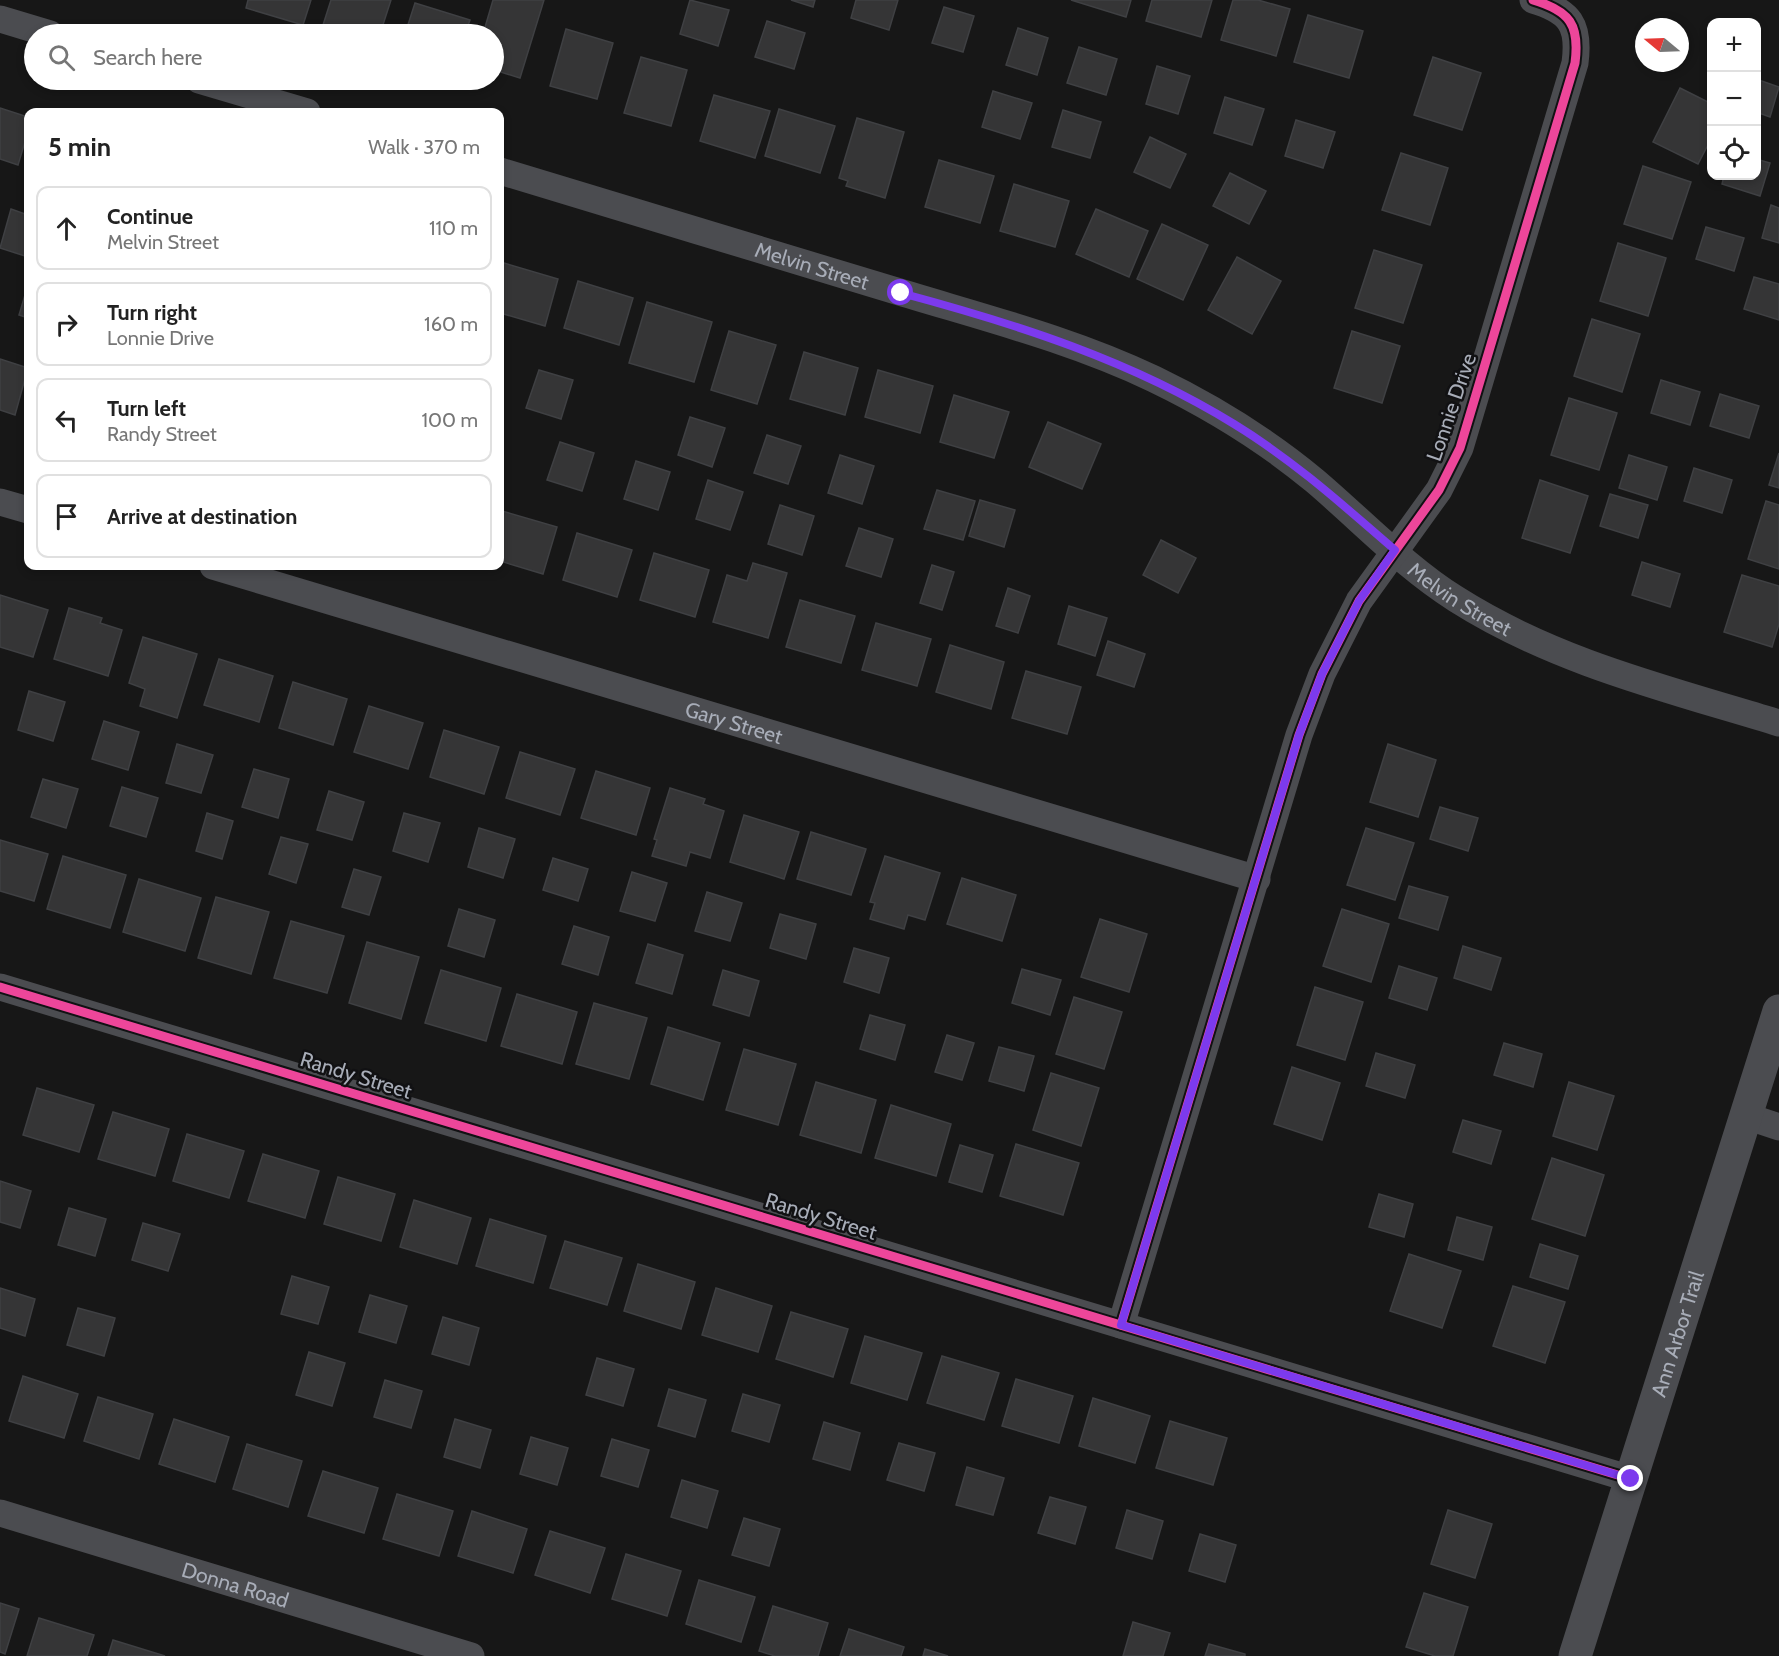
<!DOCTYPE html>
<meta charset="utf-8">
<style>
:root{--surface:#fff;--page:#f6f6f6;--text:#222;--muted:#767676;--line:#e0e0e0}
body{margin:0;font-family:Cabin,sans-serif;background:var(--page);color:var(--text)}
.controls{position:absolute;right:18px;top:18px;display:grid;overflow:hidden;border-radius:12px;box-shadow:0 3px 9px #0003}
.controls button{width:54px;height:54px;display:grid;place-items:center;padding:0;border:0;border-bottom:2px solid var(--line);background:var(--surface);color:var(--text);font:30px sans-serif}
.compass{position:absolute;left:1635px;top:18px;width:54px;height:54px;border-radius:50%;background:var(--surface);box-shadow:0 3px 9px #0003;rotate:289deg}
.stop{position:absolute;width:18px;height:18px;margin:-14px;border:4px solid #7c3aed;border-radius:50%;background:#fff}
.stop.end{background:#7c3aed;border-color:#fff;box-shadow:0 2px 6px #0008}
.list{margin:0;padding:0;list-style:none}
h2{display:flex;justify-content:space-between;align-items:center;height:78px;margin:0;padding:0 24px;font-size:26px}
h2 small{font-size:20px;font-weight:400;color:var(--muted)}
.list li{display:grid;grid-template-columns:39px 1fr auto;gap:18px;align-items:center;box-sizing:border-box;height:84px;margin:0 12px 12px;padding:0 12px;border:2px solid var(--line);border-radius:12px}
.list b{display:block;font-size:22px;white-space:nowrap}
.list p{margin:0;font-size:20px;white-space:nowrap;color:var(--muted)}
.list em{font-size:20px;font-style:normal;color:var(--muted)}
.icon{flex:none;width:33px;height:33px;fill:none;stroke:currentColor;stroke-width:2;stroke-linecap:round;stroke-linejoin:round}
.map{position:relative;flex:none;width:1779px;height:1656px;overflow:hidden}
.search{position:absolute;background:var(--surface);box-shadow:0 3px 9px #0003;left:24px;top:24px;width:480px;height:66px;display:flex;align-items:center;gap:15px;box-sizing:border-box;padding:0 21px;border-radius:33px;color:var(--muted);font-size:22px}
.panel{position:absolute;background:var(--surface);box-shadow:0 3px 9px #0003;left:24px;top:108px;width:480px;height:462px;border-radius:12px}
.map>svg:first-child{display:block}
</style>
<div class="map">
<svg width="1779" height="1656" viewBox="0 0 1779 1656">
<rect width="100%" height="100%" fill="#171717"/>
<!-- building -->
<g fill="#353536" stroke="#3f4043" stroke-width="1.5">
<path d="M248,0H311L303,25L246,8Z"/>
<path d="M331,0H391L380,34H355L323,25Z"/>
<path d="M493,0H544L520,78L494,70V34H483Z"/>
<path d="M690,0L729,10L718,46L680,34Z"/>
<path d="M791,0H815L813,7Z"/>
<path d="M856,0H898L889,30L851,18Z"/>
<path d="M1071,0H1131L1126,17Z"/>
<path d="M1152,0H1212L1201,37L1146,21Z"/>
<path d="M1233,0H1258L1290,9L1276,56L1221,40Z"/>
<path d="M415,3L470,20L465,34H405Z"/>
<path d="M944,7L974,16L963,52L932,43Z"/>
<path d="M1308,15L1363,31L1349,78L1294,62Z"/>
<path d="M767,21L805,33L794,69L755,57Z"/>
<path d="M1018,28L1048,38L1037,75L1006,65Z"/>
<path d="M566,29L613,43L597,99L550,86Z"/>
<path d="M1079,47L1117,59L1106,95L1067,83Z"/>
<path d="M641,57L687,70L671,126L624,113Z"/>
<path d="M1433,57L1481,73L1462,130L1414,115Z"/>
<path d="M1157,66L1190,76L1178,114L1146,104Z"/>
<path d="M1756,79L1779,87L1770,117L1756,112Z"/>
<path d="M1680,88L1712,104V137L1698,164L1653,142Z"/>
<path d="M993,91L1032,103L1020,139L982,127Z"/>
<path d="M714,95L770,111L755,158L700,141Z"/>
<path d="M1225,97L1264,109L1252,145L1214,133Z"/>
<path d="M0,108L28,117V132L18,165L0,159Z"/>
<path d="M779,109L835,126L820,173L765,156Z"/>
<path d="M1063,110L1101,122L1090,158L1052,147Z"/>
<path d="M857,118L904,132L885,198L846,186L848,181L839,178Z"/>
<path d="M1296,120L1335,132L1323,168L1285,156Z"/>
<path d="M1150,137L1186,154L1170,188L1134,172Z"/>
<path d="M1401,153L1448,168L1430,225L1382,210Z"/>
<path d="M1756,159L1770,163L1760,196L1722,184L1724,176H1756Z"/>
<path d="M939,160L994,176L980,223L925,207Z"/>
<path d="M1643,166L1691,182L1672,239L1624,224Z"/>
<path d="M1230,173L1266,191L1249,224L1213,206Z"/>
<path d="M1014,184L1069,201L1055,247L1000,231Z"/>
<path d="M1771,205L1779,208V243L1762,238Z"/>
<path d="M11,209L28,215V257L0,248Z"/>
<path d="M1096,209L1148,231L1129,277L1076,254Z"/>
<path d="M1162,224L1208,245L1183,300L1137,279Z"/>
<path d="M1706,227L1744,238L1734,271L1696,259Z"/>
<path d="M1618,243L1666,258L1648,316L1600,301Z"/>
<path d="M1374,250L1422,265L1403,323L1355,308Z"/>
<path d="M1237,257L1281,281L1252,334L1208,310Z"/>
<path d="M504,263L558,279L545,326L500,313V276Z"/>
<path d="M1754,277L1779,284V320L1744,309Z"/>
<path d="M578,281L633,298L619,345L564,328Z"/>
<path d="M28,285V318L19,315Z"/>
<path d="M647,302L712,322L694,382L629,363Z"/>
<path d="M1592,319L1640,334L1622,392L1574,376Z"/>
<path d="M729,331L776,345L757,404L711,390Z"/>
<path d="M1352,331L1400,346L1382,403L1334,388Z"/>
<path d="M804,352L858,368L845,415L790,399Z"/>
<path d="M0,359L28,368L15,415L0,410Z"/>
<path d="M539,370L573,380L561,419L526,408Z"/>
<path d="M878,370L933,386L920,433L865,417Z"/>
<path d="M1661,380L1700,392L1690,425L1651,413Z"/>
<path d="M1720,394L1759,406L1749,438L1710,426Z"/>
<path d="M954,395L1009,412L994,458L940,442Z"/>
<path d="M1569,398L1617,413L1599,470L1551,455Z"/>
<path d="M690,417L725,428L712,467L678,455Z"/>
<path d="M1048,422L1101,444L1082,489L1029,467Z"/>
<path d="M767,435L801,446L788,484L754,473Z"/>
<path d="M560,442L594,453L582,491L547,480Z"/>
<path d="M1779,453V488L1769,485Z"/>
<path d="M840,455L874,466L862,504L828,493Z"/>
<path d="M1629,455L1667,467L1657,500L1619,488Z"/>
<path d="M636,461L670,472L658,510L624,499Z"/>
<path d="M1694,468L1732,480L1722,513L1684,501Z"/>
<path d="M708,480L743,492L730,530L696,519Z"/>
<path d="M1540,480L1588,496L1570,553L1522,538Z"/>
<path d="M937,490L975,501L963,540L924,529Z"/>
<path d="M1610,494L1648,505L1638,538L1600,526Z"/>
<path d="M980,500L1015,510L1004,547L969,536Z"/>
<path d="M1766,501L1779,505V569L1748,559Z"/>
<path d="M780,505L814,516L802,555L768,544Z"/>
<path d="M502,511L557,527L543,574L500,561Z"/>
<path d="M859,528L893,539L881,577L846,566Z"/>
<path d="M577,533L632,550L617,597L563,580Z"/>
<path d="M1161,540L1196,558L1178,593L1143,575Z"/>
<path d="M654,553L709,570L695,617L640,600Z"/>
<path d="M1642,562L1680,574L1670,607L1632,595Z"/>
<path d="M753,563L787,573L768,638L713,622L727,575L747,581Z"/>
<path d="M932,565L954,572L942,610L920,603Z"/>
<path d="M1742,575L1779,586V624L1772,647L1724,632Z"/>
<path d="M1008,588L1030,596L1018,633L996,626Z"/>
<path d="M0,595L48,610L33,657L0,647Z"/>
<path d="M800,600L855,616L841,663L786,647Z"/>
<path d="M1069,606L1107,618L1095,656L1058,644Z"/>
<path d="M69,608L102,618L100,623L122,630L108,676L54,659Z"/>
<path d="M876,623L931,639L917,686L862,670Z"/>
<path d="M143,637L197,654L177,718L140,706L145,689L129,683Z"/>
<path d="M1108,641L1145,654L1134,687L1097,675Z"/>
<path d="M950,645L1004,662L991,709L936,692Z"/>
<path d="M219,659L273,676L259,722L204,705Z"/>
<path d="M1026,671L1081,687L1067,734L1012,718Z"/>
<path d="M293,682L347,699L333,745L279,728Z"/>
<path d="M29,691L65,702L53,741L18,730Z"/>
<path d="M369,706L423,723L408,769L354,752Z"/>
<path d="M104,721L139,732L128,770L92,759Z"/>
<path d="M444,730L499,747L484,794L430,777Z"/>
<path d="M177,744L213,755L201,793L166,783Z"/>
<path d="M1388,744L1436,760L1418,817L1370,802Z"/>
<path d="M520,752L575,769L560,815L506,798Z"/>
<path d="M254,769L289,779L278,818L242,807Z"/>
<path d="M596,771L650,788L636,835L581,818Z"/>
<path d="M43,779L78,789L66,828L31,817Z"/>
<path d="M122,787L158,798L146,837L110,826Z"/>
<path d="M670,788L705,799L703,804L724,811L710,858L690,852L686,866L652,856L657,840L654,839Z"/>
<path d="M329,791L364,802L352,840L317,830Z"/>
<path d="M1440,807L1478,818L1468,851L1430,839Z"/>
<path d="M207,813L233,821L222,859L196,851Z"/>
<path d="M404,813L440,823L428,862L393,851Z"/>
<path d="M744,815L799,832L784,879L730,862Z"/>
<path d="M479,828L515,839L503,878L468,867Z"/>
<path d="M1366,828L1414,843L1395,900L1347,885Z"/>
<path d="M811,832L866,849L851,895L797,879Z"/>
<path d="M281,837L308,844L296,883L269,874Z"/>
<path d="M0,840L48,854L34,901L0,891Z"/>
<path d="M63,856L126,875L110,928L47,909Z"/>
<path d="M885,856L940,873L925,920L908,915L904,929L870,919L875,903L870,902Z"/>
<path d="M553,858L588,869L578,901L543,890Z"/>
<path d="M354,869L381,877L369,915L342,907Z"/>
<path d="M632,872L667,883L655,921L620,911Z"/>
<path d="M962,878L1016,895L1002,941L947,924Z"/>
<path d="M139,879L201,898L185,951L123,932Z"/>
<path d="M1409,886L1448,897L1438,930L1399,918Z"/>
<path d="M707,892L742,903L730,941L695,931Z"/>
<path d="M216,897L269,912L251,974L198,958Z"/>
<path d="M459,909L495,920L484,957L448,946Z"/>
<path d="M1342,909L1389,924L1371,982L1323,966Z"/>
<path d="M780,914L816,924L806,959L770,948Z"/>
<path d="M1100,919L1147,934L1129,992L1081,977Z"/>
<path d="M291,921L344,936L327,993L274,978Z"/>
<path d="M574,926L609,937L598,975L562,964Z"/>
<path d="M367,942L419,957L401,1019L349,1003Z"/>
<path d="M648,944L683,955L672,994L636,983Z"/>
<path d="M1463,946L1501,958L1491,990L1454,978Z"/>
<path d="M854,948L889,958L879,993L844,982Z"/>
<path d="M1399,966L1437,978L1427,1010L1389,998Z"/>
<path d="M1022,969L1061,980L1050,1015L1012,1003Z"/>
<path d="M441,970L501,988L486,1041L425,1023Z"/>
<path d="M723,970L759,981L749,1016L713,1005Z"/>
<path d="M1315,987L1363,1002L1345,1060L1297,1045Z"/>
<path d="M517,994L577,1012L562,1064L501,1046Z"/>
<path d="M1074,997L1122,1012L1104,1069L1056,1054Z"/>
<path d="M594,1003L647,1018L629,1079L576,1064Z"/>
<path d="M870,1015L905,1025L895,1060L860,1049Z"/>
<path d="M668,1027L720,1043L703,1100L651,1084Z"/>
<path d="M947,1035L974,1043L962,1080L935,1072Z"/>
<path d="M1504,1043L1542,1054L1533,1087L1494,1075Z"/>
<path d="M999,1047L1034,1056L1024,1091L989,1081Z"/>
<path d="M744,1049L796,1064L778,1125L726,1110Z"/>
<path d="M1376,1053L1415,1065L1405,1098L1366,1086Z"/>
<path d="M1292,1067L1340,1083L1322,1140L1274,1124Z"/>
<path d="M1051,1073L1099,1088L1081,1146L1033,1130Z"/>
<path d="M816,1082L876,1100L861,1153L800,1135Z"/>
<path d="M1569,1082L1614,1096L1597,1150L1553,1136Z"/>
<path d="M37,1088L94,1105L79,1152L23,1135Z"/>
<path d="M891,1105L951,1124L936,1176L875,1158Z"/>
<path d="M113,1112L169,1129L155,1176L98,1159Z"/>
<path d="M1463,1120L1501,1131L1491,1164L1453,1152Z"/>
<path d="M187,1134L244,1151L229,1198L173,1181Z"/>
<path d="M1016,1144L1079,1163L1063,1215L1000,1196Z"/>
<path d="M960,1145L993,1155L982,1192L949,1182Z"/>
<path d="M263,1154L319,1171L305,1218L248,1201Z"/>
<path d="M1552,1158L1604,1175L1585,1236L1532,1219Z"/>
<path d="M338,1177L395,1194L381,1241L324,1224Z"/>
<path d="M0,1181L31,1191L20,1228L0,1222Z"/>
<path d="M1379,1194L1413,1204L1404,1237L1369,1227Z"/>
<path d="M414,1200L471,1218L457,1264L400,1247Z"/>
<path d="M69,1208L106,1219L95,1256L58,1245Z"/>
<path d="M1457,1217L1492,1227L1483,1260L1448,1250Z"/>
<path d="M490,1219L546,1236L533,1283L476,1266Z"/>
<path d="M143,1223L180,1234L168,1271L132,1260Z"/>
<path d="M565,1241L622,1258L607,1305L550,1288Z"/>
<path d="M1540,1244L1578,1256L1568,1289L1530,1277Z"/>
<path d="M1409,1254L1461,1271L1442,1328L1390,1311Z"/>
<path d="M638,1264L695,1282L681,1329L624,1311Z"/>
<path d="M292,1276L329,1287L318,1324L281,1314Z"/>
<path d="M1513,1286L1565,1302L1545,1363L1493,1346Z"/>
<path d="M0,1288L35,1299L25,1336L0,1328Z"/>
<path d="M716,1288L772,1306L758,1352L702,1335Z"/>
<path d="M370,1295L407,1306L396,1343L359,1332Z"/>
<path d="M78,1308L115,1318L104,1356L67,1345Z"/>
<path d="M791,1312L848,1329L833,1377L776,1359Z"/>
<path d="M443,1317L479,1328L469,1365L432,1354Z"/>
<path d="M865,1336L922,1353L907,1400L851,1383Z"/>
<path d="M309,1352L345,1363L332,1406L296,1395Z"/>
<path d="M942,1356L999,1373L984,1420L927,1403Z"/>
<path d="M597,1358L634,1369L623,1406L586,1395Z"/>
<path d="M23,1376L78,1394L64,1438L9,1421Z"/>
<path d="M1016,1379L1073,1396L1059,1443L1002,1426Z"/>
<path d="M385,1380L422,1391L411,1428L374,1417Z"/>
<path d="M669,1389L706,1400L695,1437L658,1426Z"/>
<path d="M743,1394L780,1405L769,1442L732,1431Z"/>
<path d="M98,1397L153,1414L139,1459L84,1441Z"/>
<path d="M1093,1398L1150,1416L1135,1463L1079,1446Z"/>
<path d="M174,1419L229,1437L215,1482L159,1464Z"/>
<path d="M455,1419L491,1430L480,1468L444,1457Z"/>
<path d="M1170,1421L1227,1438L1213,1485L1156,1468Z"/>
<path d="M824,1422L860,1433L850,1470L813,1459Z"/>
<path d="M531,1437L568,1448L557,1485L520,1474Z"/>
<path d="M612,1439L649,1450L638,1487L601,1476Z"/>
<path d="M899,1443L935,1453L924,1491L887,1480Z"/>
<path d="M247,1444L302,1461L288,1507L233,1489Z"/>
<path d="M967,1467L1004,1478L993,1515L956,1505Z"/>
<path d="M323,1471L378,1488L364,1533L308,1516Z"/>
<path d="M682,1480L718,1491L707,1528L671,1517Z"/>
<path d="M397,1494L453,1511L439,1556L383,1539Z"/>
<path d="M1050,1497L1086,1507L1075,1544L1038,1533Z"/>
<path d="M1127,1510L1163,1521L1152,1559L1116,1548Z"/>
<path d="M1448,1510L1492,1524L1475,1578L1431,1564Z"/>
<path d="M472,1511L527,1529L513,1573L458,1556Z"/>
<path d="M744,1518L780,1529L769,1566L732,1555Z"/>
<path d="M550,1531L605,1548L590,1593L535,1575Z"/>
<path d="M1200,1534L1236,1545L1225,1582L1189,1571Z"/>
<path d="M626,1554L681,1571L667,1616L612,1599Z"/>
<path d="M699,1580L755,1597L741,1642L686,1624Z"/>
<path d="M1424,1593L1468,1607L1453,1656H1435L1406,1647Z"/>
<path d="M0,1603L19,1609L5,1654L0,1652Z"/>
<path d="M773,1606L828,1623L818,1656H775L759,1651Z"/>
<path d="M39,1618L94,1635L87,1656H27Z"/>
<path d="M1133,1622L1170,1633L1163,1656H1123Z"/>
<path d="M849,1629L904,1647L901,1656H840Z"/>
<path d="M113,1640L165,1656H108Z"/>
<path d="M1209,1644L1245,1654V1656H1205Z"/>
<path d="M925,1649L948,1656H923Z"/>
</g>
<g fill="none" stroke-linecap="round" stroke-linejoin="round">
<!-- minor -->
<g stroke="#4b4c50" stroke-width="27">
<path d="M0,19L50,34"/>
<path d="M199,80L307,112"/>
<path id="s1" d="M500,171C631,211 762,250 893,290C981,317 1070,339 1154,379C1210,406 1267,441 1315,481C1361,520 1405,567 1456,599C1555,662 1668,689 1779,723"/>
<path d="M0,502L28,510"/>
<path id="s2" d="M213,566L1257,879"/>
<path d="M0,987L1631,1479"/>
<path d="M1746,1116L1779,1127"/>
<path d="M1121,1325L1299,735L1322,674L1359,601L1439,490L1460,448L1575,63C1580,25 1570,11 1533,0"/>
<path id="s3" d="M0,1513L471,1656"/>
</g>
<!-- tertiary -->
<path stroke="#4b4c50" stroke-width="33" id="s4" d="M1575,1656L1779,1011"/>
<!-- cycleway casing -->
<g stroke="#111113" stroke-width="13">
<g id="cycleway">
<path d="M0,987L1631,1479"/>
<path d="M1121,1325L1299,735L1322,674L1359,601L1439,490L1460,448L1575,63C1580,25 1570,11 1533,0"/>
</g>
</g>
<!-- cycleway -->
<use href="#cycleway" stroke="#ed469a" stroke-width="9"/>
</g>
<g fill="none" stroke-linecap="round" stroke-linejoin="round">
<!-- route -->
<path stroke="#7c3aed" stroke-width="8" d="M901,293C1017,324 1132,361 1234,424C1293,460 1344,506 1395,550L1359,601L1322,674L1299,735L1121,1325L1631,1479"/>
</g>
<g text-anchor="middle" dominant-baseline="central" stroke-width="5" stroke-linejoin="round" paint-order="stroke">
<!-- street labels -->
<g font-size="21" fill="#a8adb8" stroke="#111113">
<text stroke="none"><textPath href="#s1" startOffset="326">Melvin Street</textPath></text>
<text transform="translate(1451 407) rotate(-71)">Lonnie Drive</text>
<text stroke="none"><textPath href="#s1" startOffset="1065">Melvin Street</textPath></text>
<text stroke="none"><textPath href="#s2" startOffset="544">Gary Street</textPath></text>
<text transform="translate(356 1075) rotate(17)">Randy Street</text>
<text transform="translate(821 1216) rotate(17)">Randy Street</text>
<text stroke="none"><textPath href="#s4" startOffset="338">Ann Arbor Trail</textPath></text>
<text stroke="none"><textPath href="#s3" startOffset="246">Donna Road</textPath></text>
</g>
</g>
</svg>
<div class="controls">
<button>+</button>
<button>−</button>
<button><svg class="icon" aria-label="locate" viewBox="0 0 24 24"><circle cx="12" cy="12" r="6"/><path d="M12 2v4M12 18v4M2 12h4M18 12h4"/></svg></button>
</div>
<svg class="compass" viewBox="-18 -18 36 36"><path d="M0-13l5 13h-10z" fill="#e53935"/><path d="M0 13l5-13h-10z" fill="#767676"/></svg>
<div class="stop" style="left:901px;top:293px"></div>
<div class="stop end" style="left:1631px;top:1479px"></div>
<div class="search"><svg class="icon" aria-label="search" viewBox="0 0 24 24"><circle cx="10" cy="10" r="6"/><path d="M15 15l6 6"/></svg>Search here</div>
<section class="panel">
<h2>5 min<small>Walk · 370 m</small></h2>
<ul class="list">
<li><svg class="icon" aria-label="ahead" viewBox="0 0 24 24"><path d="M12 20V5M6 11l6-6 6 6"/></svg><div><b>Continue</b><p>Melvin Street</p></div><em>110 m</em></li>
<li><svg class="icon" aria-label="right" viewBox="0 0 24 24"><path d="M7 20v-9h11M14 6l5 5-5 5"/></svg><div><b>Turn right</b><p>Lonnie Drive</p></div><em>160 m</em></li>
<li><svg class="icon" aria-label="left" viewBox="0 0 24 24"><path d="M17 20v-9H6M10 6l-5 5 5 5"/></svg><div><b>Turn left</b><p>Randy Street</p></div><em>100 m</em></li>
<li><svg class="icon" aria-label="arrive" viewBox="0 0 24 24"><path d="M6 21V4h12l-3 4 3 4H6"/></svg><div><b>Arrive at destination</b></div></li>
</ul>
</section>
</div>
